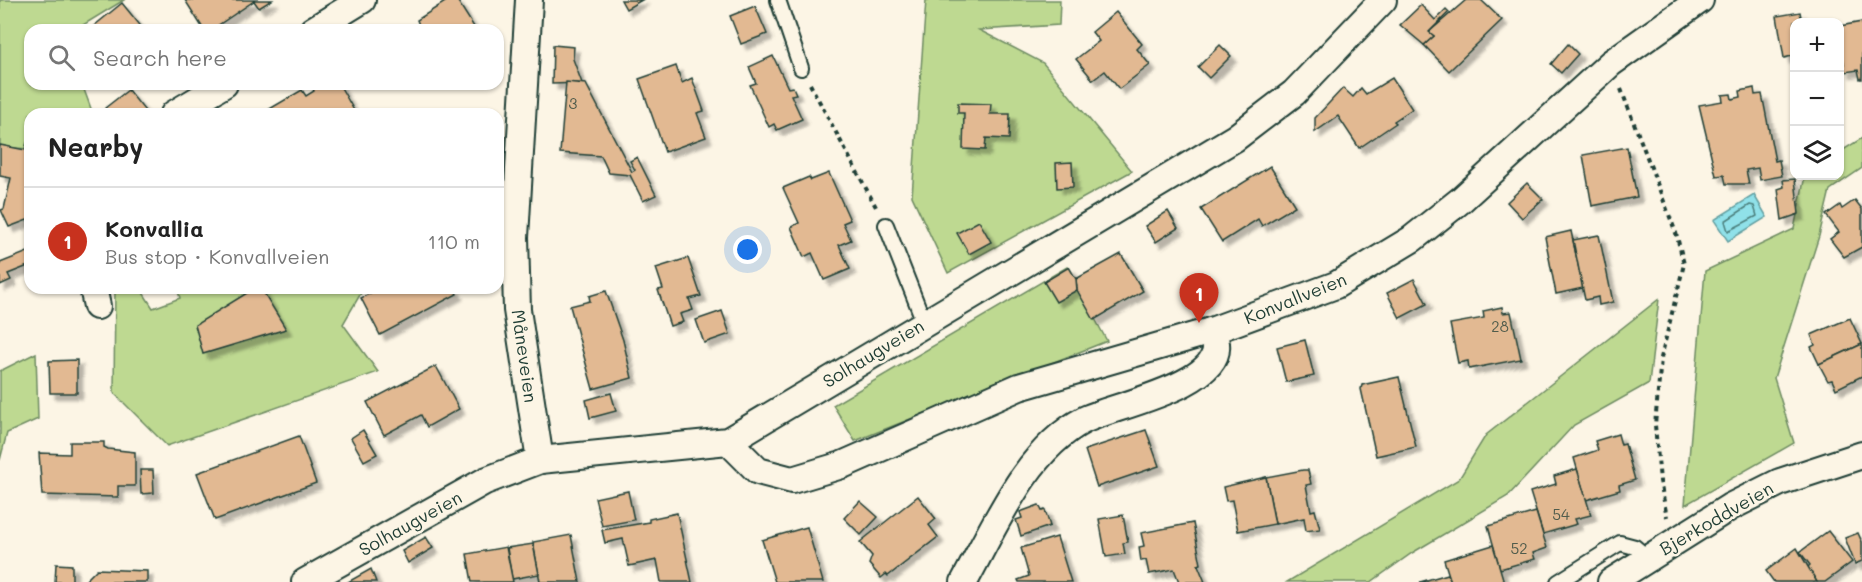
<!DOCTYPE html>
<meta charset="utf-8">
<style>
:root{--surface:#fff;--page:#f2f2f2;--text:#222;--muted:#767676;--line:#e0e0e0;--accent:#c8321e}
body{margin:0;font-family:Mali,sans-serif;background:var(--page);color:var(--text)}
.controls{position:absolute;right:18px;top:18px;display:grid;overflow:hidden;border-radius:12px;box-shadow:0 2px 4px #0004}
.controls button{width:54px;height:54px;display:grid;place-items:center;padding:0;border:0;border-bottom:2px solid var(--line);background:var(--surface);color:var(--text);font:30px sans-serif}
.you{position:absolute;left:748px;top:250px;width:21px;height:21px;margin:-15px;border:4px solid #fff;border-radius:50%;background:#1a73e8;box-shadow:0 0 0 9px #1a73e833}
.badge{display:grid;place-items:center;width:39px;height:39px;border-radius:50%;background:var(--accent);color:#fff;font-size:20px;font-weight:700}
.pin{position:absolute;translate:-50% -50px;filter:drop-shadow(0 2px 3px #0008)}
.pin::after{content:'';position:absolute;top:32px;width:21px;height:18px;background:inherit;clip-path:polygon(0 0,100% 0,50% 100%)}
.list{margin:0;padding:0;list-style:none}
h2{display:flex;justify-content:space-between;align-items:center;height:78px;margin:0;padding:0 24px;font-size:26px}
h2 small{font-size:20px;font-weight:400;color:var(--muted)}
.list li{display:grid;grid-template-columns:39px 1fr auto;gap:18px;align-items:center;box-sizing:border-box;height:108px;padding:0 24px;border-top:2px solid var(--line)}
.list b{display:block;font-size:22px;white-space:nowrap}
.list p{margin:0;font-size:20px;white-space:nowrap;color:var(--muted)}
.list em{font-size:20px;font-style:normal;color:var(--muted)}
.icon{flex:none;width:33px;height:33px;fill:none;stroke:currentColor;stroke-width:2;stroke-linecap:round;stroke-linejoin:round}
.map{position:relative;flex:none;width:1862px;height:582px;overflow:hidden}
.search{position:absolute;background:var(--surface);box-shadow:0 2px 4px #0004;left:24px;top:24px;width:480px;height:66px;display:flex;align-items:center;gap:15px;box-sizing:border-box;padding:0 21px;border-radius:18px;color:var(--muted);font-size:22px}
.panel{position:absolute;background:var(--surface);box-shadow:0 2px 4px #0004;left:24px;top:108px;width:480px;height:186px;border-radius:18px}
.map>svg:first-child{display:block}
</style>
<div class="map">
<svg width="1862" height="582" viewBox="0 0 1862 582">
<defs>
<filter id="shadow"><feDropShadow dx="5.5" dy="5.5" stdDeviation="1.5" flood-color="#0004"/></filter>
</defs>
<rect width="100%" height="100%" fill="#fcf5e5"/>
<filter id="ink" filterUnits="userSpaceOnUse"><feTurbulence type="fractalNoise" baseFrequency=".0167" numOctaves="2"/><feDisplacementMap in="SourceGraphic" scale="12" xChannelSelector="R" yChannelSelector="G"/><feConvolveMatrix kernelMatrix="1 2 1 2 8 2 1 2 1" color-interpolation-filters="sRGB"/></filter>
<g filter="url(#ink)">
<!-- green -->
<g fill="#bed991" stroke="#6e8b62" stroke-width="1.5">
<path d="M0,0H124L75,30H30V84H82L93,114H30V149L0,147Z"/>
<path d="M926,0H1060L1059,25L979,30L1043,63L1132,171L948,273L912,196Z"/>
<path d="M1862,138V168L1830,190L1819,236L1774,378L1794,443L1685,505L1705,271L1794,229L1805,176H1840V152Z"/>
<path d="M1067,267L1107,341L855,441L833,405Z"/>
<path d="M115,288H140L153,308L180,298L177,288H364L343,324L378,372L167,446L114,393Z"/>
<path d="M1659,299L1649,383L1574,425L1508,496L1412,553L1371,582H1287L1459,479L1486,435Z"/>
<path d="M36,353L38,419L7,433L0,460V371Z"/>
</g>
<!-- water -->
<path fill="#90e1e9" stroke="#639fa1" stroke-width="1.5" d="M1754,195L1767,217L1728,241L1714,220Z"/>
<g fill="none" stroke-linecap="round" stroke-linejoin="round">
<!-- shore -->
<path stroke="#4c7f7c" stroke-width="1.5" d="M1750,205L1754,206L1757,216L1728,231L1725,221Z"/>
</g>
<!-- building -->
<g fill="#e2b992" stroke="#1f3d34" stroke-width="1.5" filter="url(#shadow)">
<path d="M185,0H272L259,8L254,1L211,30H204Z"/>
<path d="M448,0H457L476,30H411L419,25L417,20Z"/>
<path d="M621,0H642L626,9Z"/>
<path d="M1466,0H1481L1502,20L1449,71L1424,45L1434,36L1429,32Z"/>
<path d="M122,3L144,30H89Z"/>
<path d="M1421,5L1435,20L1446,9L1449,12L1429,32L1434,36L1424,45L1400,25Z"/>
<path d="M755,6L767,34L741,44L730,16Z"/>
<path d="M1116,12L1142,44L1137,49L1150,65L1119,89L1105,71L1093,80L1076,59L1099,41L1092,32Z"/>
<path d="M1800,12L1802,22H1794V69L1792,56L1784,58L1777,16Z"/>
<path d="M1862,22V79H1860L1858,70L1845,72L1843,57L1840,58V26Z"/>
<path d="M1568,44L1578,54L1561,73L1551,64Z"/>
<path d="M553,45L574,47L573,59L582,83L552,84Z"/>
<path d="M1220,45L1231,56L1209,78L1198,67Z"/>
<path d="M773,56L788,88L793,87L796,94L791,95L802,119L777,130L774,124L769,127L750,85L756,83L749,67Z"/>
<path d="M676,66L682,83L692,78L704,111L697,113L706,137L665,152L639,79Z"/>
<path d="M1392,78L1412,109L1394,121L1396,123L1359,148L1338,116L1315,132V118L1343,88L1353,97L1361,88L1366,94Z"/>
<path d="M566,82L586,84L632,172L635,170L630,161L637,157L656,195L643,201L630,175L609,173L601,156L560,153Z"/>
<path d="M339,84L356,114H261L302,90L306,96L314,91L311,84Z"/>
<path d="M1754,88L1755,95L1762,94L1775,161L1779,160L1782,176L1760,180L1758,168L1746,170L1749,184H1726L1724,175L1716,176L1699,105L1723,101L1722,95L1731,94L1732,99L1741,97L1740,91Z"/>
<path d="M128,90L145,111L141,114H111L105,108Z"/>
<path d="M958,103L991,104L990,114H1010L1009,139L986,138L985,150L963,149L964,113H958Z"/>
<path d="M27,143L30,144V219L9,227L1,210L4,209L11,178L0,176V145L25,150Z"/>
<path d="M1627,147L1637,197L1592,206L1583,155Z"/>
<path d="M1072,162L1073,187L1057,188L1056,163Z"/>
<path d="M1270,166L1295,206L1262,226L1258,219L1222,242L1201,209Z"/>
<path d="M829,173L850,220L843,223L851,240L839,245L850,269L824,280L812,253L804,257L791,227L799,223L783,188L809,177L811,180Z"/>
<path d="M1795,179L1799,214L1782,220L1778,189L1784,187L1783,180Z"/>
<path d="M1527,183L1543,199L1522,218L1507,202Z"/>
<path d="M1855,200L1862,209V247L1844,257L1830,239L1839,232L1826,215L1840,205L1842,209Z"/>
<path d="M1168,211L1178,228L1156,242L1145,226Z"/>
<path d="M979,221L991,242L969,254L957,233Z"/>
<path d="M1571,231L1583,288L1556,294L1545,237Z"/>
<path d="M1599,235L1613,302L1599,305L1598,297L1585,300L1573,240Z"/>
<path d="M30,251V270L28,266L8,274L11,280L0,285V263Z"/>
<path d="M1121,254L1143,291L1094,320L1077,290L1076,279Z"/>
<path d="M688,258L701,296L689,299L693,310L680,314L683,322L670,326L658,290L663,289L656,268Z"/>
<path d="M1069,267L1076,279L1077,290L1056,302L1044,282Z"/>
<path d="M1414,279L1427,304L1400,318L1387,293Z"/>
<path d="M255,288H261L286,329L203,354L195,325Z"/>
<path d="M380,288H454L457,294L380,335L361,298Z"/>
<path d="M606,291L623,340L632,378L593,389L570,306L590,301L589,296Z"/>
<path d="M1502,307L1503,313L1511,312L1521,359L1469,369L1468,361L1458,363L1450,324L1484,318L1483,311Z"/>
<path d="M722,311L730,334L704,343L696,320Z"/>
<path d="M1850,318L1862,344L1819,364L1811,347L1815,345L1811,335Z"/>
<path d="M1305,340L1314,376L1286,382L1277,347Z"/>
<path d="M1862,344V376L1836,389L1832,380L1828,381L1819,364Z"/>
<path d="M77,360V393H50L49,361Z"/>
<path d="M436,366L459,409L427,427L421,415L384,435L367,402Z"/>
<path d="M1399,377L1416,447L1376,456L1361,389L1362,385Z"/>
<path d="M611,393L616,411L590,418L586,400Z"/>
<path d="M363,430L377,454L364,461L351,438Z"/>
<path d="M1146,430L1159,466L1097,487L1085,450Z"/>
<path d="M1618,434L1621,445L1625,444L1635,480L1619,485L1620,490L1586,500L1574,458L1598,450L1595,441Z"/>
<path d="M299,436L316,483L215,520L197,473Z"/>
<path d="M70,442H104V447L108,449L135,452V486H118V497L42,495L39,453L70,454Z"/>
<path d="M1577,469L1591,515L1575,519L1577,524L1543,534L1530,492L1556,484L1554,476Z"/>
<path d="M140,470H153L154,493L141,494Z"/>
<path d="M1303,470H1308L1311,484L1306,485L1311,511L1315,510L1320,529L1306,531L1304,518L1275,524L1266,477Z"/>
<path d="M1266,477L1275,524L1238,531L1232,500L1226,501L1223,487Z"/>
<path d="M628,491L634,520L602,526L595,498Z"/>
<path d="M918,496L936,519L929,525L938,537L888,576L886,574L881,578L869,564L872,556L860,542Z"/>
<path d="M860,501L878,517L861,535L844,518Z"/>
<path d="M1039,505L1042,511L1045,510L1050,526L1021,536L1016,520L1022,518L1020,512Z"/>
<path d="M1536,512L1547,548L1533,553L1535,559L1500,569L1488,526Z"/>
<path d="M677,513L692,582H661L657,560L629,566L623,539L605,543L602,530L649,522V519Z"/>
<path d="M1123,515L1128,542L1123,543L1125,554L1106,557L1099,519Z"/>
<path d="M1193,523L1201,564L1198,565L1205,582H1179L1174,569L1149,574L1146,560L1141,561L1139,547L1144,546L1141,533Z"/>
<path d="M807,527L823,582H775L762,540Z"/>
<path d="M1828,531L1852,562L1825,582H1817L1807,568L1810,565L1800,552Z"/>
<path d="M1858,533L1862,542V561L1855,564L1845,538Z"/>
<path d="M571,535L580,582H540L533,542Z"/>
<path d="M426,537L433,548L408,563L402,551Z"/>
<path d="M1057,537L1071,582H1019L1018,580L1029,576L1021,548Z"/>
<path d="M533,544L539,574L512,579L507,548Z"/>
<path d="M1493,545L1504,582H1451L1444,560Z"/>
<path d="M506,547L513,582H472L467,554Z"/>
<path d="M1797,548L1817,582H1774L1766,571Z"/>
<path d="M56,564L72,565V582H55Z"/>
<path d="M97,569L147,571V582H84Z"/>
<path d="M371,569L376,582H348Z"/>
<path d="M1448,574L1451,582H1420Z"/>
</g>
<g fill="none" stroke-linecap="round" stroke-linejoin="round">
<!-- lane casing -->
<g stroke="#1f3d34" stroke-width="18">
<g id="lane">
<path d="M778,0L801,68"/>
<path d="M886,225L924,322"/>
<path d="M1558,582L1620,543L1635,547L1648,558"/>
</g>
</g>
<!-- street casing -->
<g stroke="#1f3d34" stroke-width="30">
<g id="street">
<path d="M529,0L515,237L517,310L540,460"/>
<path d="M313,30L362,0"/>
<path d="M174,114L224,84"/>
<path d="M93,288L97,306"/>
<path d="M728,441L758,471L792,480L842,465L1019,387L1211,331L1336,285L1412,239L1461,200L1611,63L1700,0"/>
<path d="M305,582L485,481L540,460L728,441L1235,138L1294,93L1383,0"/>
<path d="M964,582C995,526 1026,450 1084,420C1112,406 1221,386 1216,344C1216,340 1213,335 1211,331"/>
<path d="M1611,582L1730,507L1780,482L1862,455"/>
</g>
</g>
<!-- path -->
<g stroke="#1f3d34" stroke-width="4" stroke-dasharray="4.5 4.5" stroke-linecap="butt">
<path d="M810,84L876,207"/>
<path d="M1621,89L1676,233L1684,264L1661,358L1655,425L1660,481L1667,517"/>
</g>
<!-- lane -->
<use href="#lane" stroke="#fcf5e5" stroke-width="14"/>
<!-- street -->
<use href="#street" stroke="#fcf5e5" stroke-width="26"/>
</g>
</g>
<g text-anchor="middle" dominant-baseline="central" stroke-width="5" stroke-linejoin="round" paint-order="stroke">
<!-- number labels -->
<g font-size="15" fill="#505c4c">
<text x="573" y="103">3</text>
<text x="1500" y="326">28</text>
<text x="1561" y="514">54</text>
<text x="1519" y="548">52</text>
</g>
<!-- street labels -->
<g font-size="18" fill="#1f3d34" stroke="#fcf5e5">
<text transform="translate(1295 298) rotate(-22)">Konvallveien</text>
<text transform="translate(873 353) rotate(-31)">Solhaugveien</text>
<text transform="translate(525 356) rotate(82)">Måneveien</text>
<text transform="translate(1716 518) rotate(-30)">Bjerkoddveien</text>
<text transform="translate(410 523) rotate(-29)">Solhaugveien</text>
</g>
</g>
</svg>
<div class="controls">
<button>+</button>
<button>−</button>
<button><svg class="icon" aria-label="layers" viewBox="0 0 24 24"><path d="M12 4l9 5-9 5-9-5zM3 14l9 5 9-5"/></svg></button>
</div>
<div class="you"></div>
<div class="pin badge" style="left:1199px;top:323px">1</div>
<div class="search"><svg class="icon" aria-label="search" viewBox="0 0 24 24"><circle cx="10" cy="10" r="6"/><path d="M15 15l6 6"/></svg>Search here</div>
<section class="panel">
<h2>Nearby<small></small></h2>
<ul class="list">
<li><span class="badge">1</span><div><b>Konvallia</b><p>Bus stop · Konvallveien</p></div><em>110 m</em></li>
</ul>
</section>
</div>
